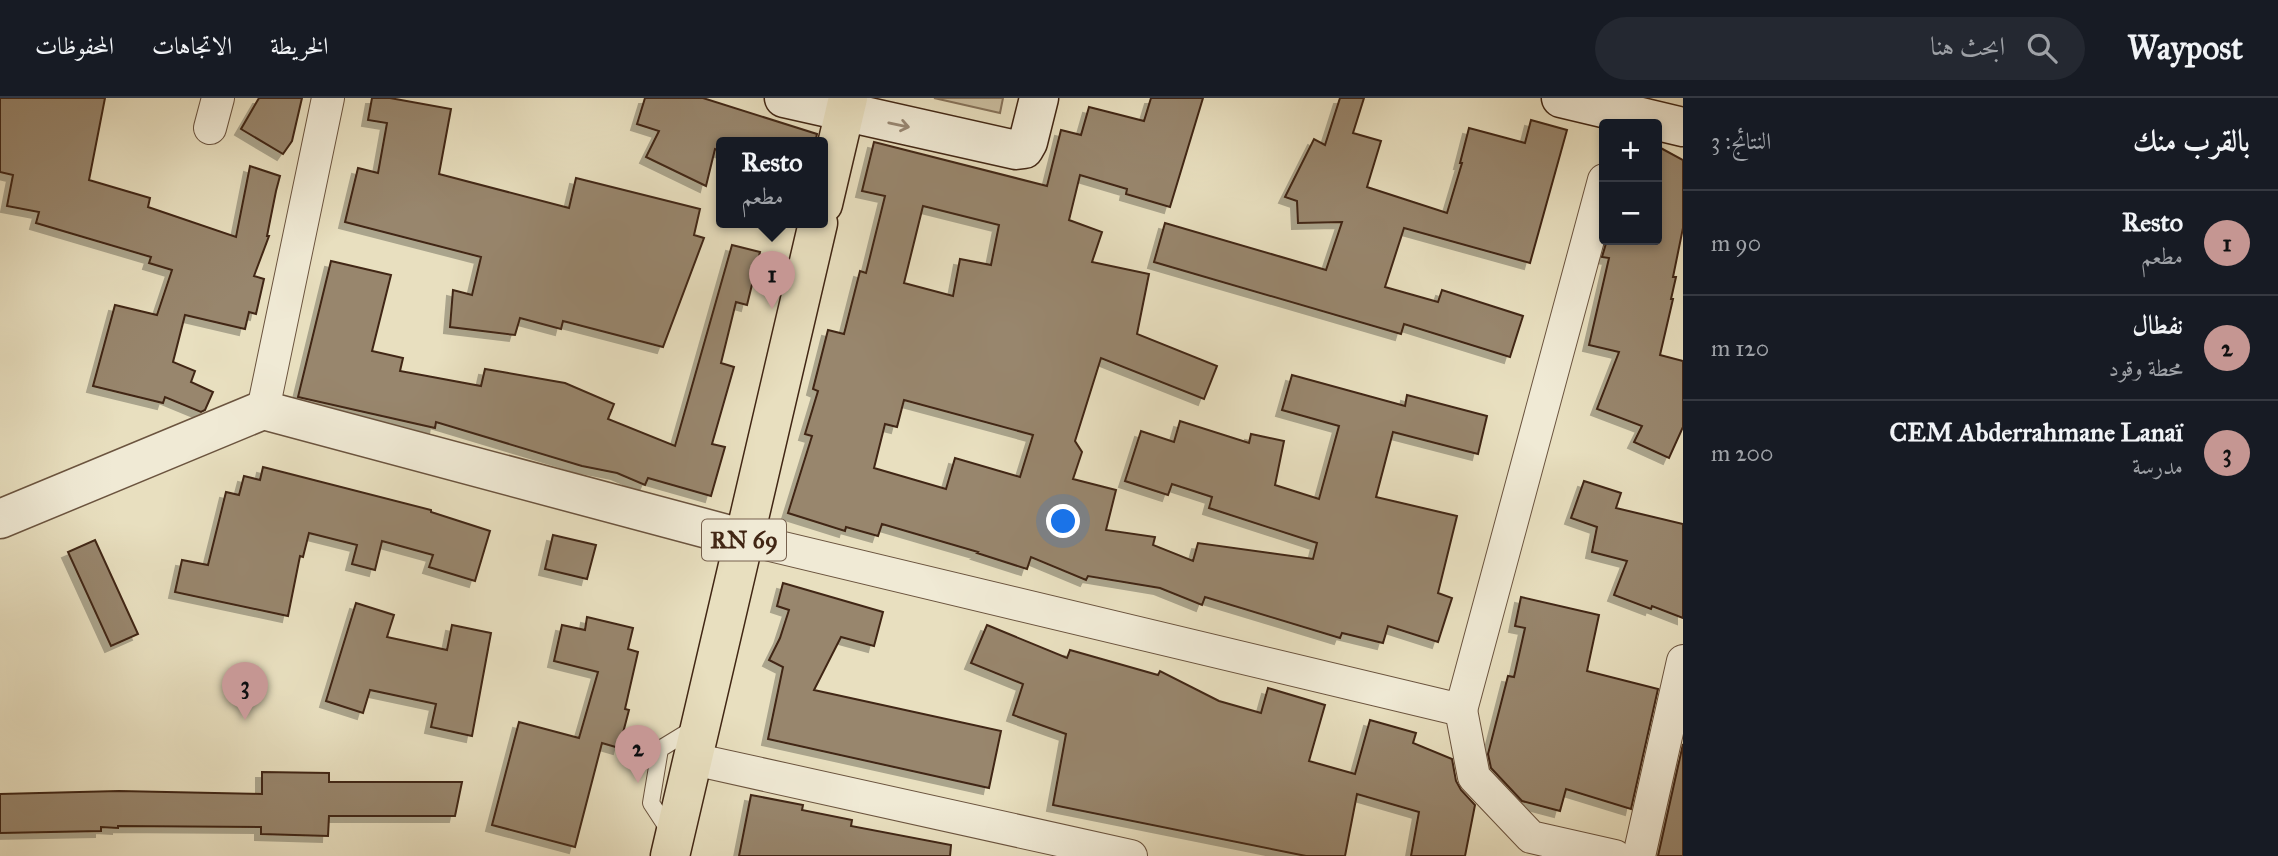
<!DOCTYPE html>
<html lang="ar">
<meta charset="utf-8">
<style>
:root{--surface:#171b24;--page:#242831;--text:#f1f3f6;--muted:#9ea1a6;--line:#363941;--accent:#c59692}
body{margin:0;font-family:"IM FELL Great Primer",Amiri,serif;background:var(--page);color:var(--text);direction:rtl}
.controls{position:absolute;right:21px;top:21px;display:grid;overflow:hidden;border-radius:7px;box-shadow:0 4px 10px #0003}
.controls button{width:63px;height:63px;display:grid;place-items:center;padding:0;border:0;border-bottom:2px solid var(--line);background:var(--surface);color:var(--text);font:35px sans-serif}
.you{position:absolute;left:1064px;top:424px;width:24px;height:24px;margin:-18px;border:5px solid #fff;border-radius:50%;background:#1a73e8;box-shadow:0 0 0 10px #1a73e833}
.badge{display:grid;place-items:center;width:46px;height:46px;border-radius:50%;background:var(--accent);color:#111;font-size:23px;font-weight:700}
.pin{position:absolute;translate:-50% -58px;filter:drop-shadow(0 2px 4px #0008)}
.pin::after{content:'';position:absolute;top:37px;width:24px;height:21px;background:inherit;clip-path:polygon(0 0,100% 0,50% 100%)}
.popup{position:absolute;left:716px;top:39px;width:112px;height:91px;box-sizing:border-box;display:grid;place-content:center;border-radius:7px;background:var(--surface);filter:drop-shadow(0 2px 5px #0005);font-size:23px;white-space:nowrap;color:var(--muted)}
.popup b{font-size:26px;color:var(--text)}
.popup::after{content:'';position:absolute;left:50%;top:100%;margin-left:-14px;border:14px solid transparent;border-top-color:var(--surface)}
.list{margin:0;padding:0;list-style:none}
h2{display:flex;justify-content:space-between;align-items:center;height:91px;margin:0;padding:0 28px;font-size:30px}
h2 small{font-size:23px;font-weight:400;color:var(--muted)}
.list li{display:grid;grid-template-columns:46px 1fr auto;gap:21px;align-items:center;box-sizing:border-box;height:105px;padding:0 28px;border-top:2px solid var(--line)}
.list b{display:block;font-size:26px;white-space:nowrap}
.list p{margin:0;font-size:23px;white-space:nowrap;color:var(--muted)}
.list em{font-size:23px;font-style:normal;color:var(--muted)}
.icon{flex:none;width:38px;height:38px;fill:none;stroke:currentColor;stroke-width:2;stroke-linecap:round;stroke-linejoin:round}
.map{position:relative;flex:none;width:1683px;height:758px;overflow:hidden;direction:ltr}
header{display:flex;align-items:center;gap:42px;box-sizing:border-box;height:98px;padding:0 35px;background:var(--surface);border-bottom:2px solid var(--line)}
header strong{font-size:33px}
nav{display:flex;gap:38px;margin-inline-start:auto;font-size:24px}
.search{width:490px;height:63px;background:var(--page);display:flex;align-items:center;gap:18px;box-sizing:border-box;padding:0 24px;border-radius:38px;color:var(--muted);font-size:26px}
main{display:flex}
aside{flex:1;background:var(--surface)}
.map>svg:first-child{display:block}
</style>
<header>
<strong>Waypost</strong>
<div class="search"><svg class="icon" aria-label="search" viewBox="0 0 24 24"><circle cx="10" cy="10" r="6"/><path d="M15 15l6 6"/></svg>ابحث هنا</div>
<nav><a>الخريطة</a><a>الاتجاهات</a><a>المحفوظات</a></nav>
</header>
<main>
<aside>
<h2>بالقرب منك<small>النتائج: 3</small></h2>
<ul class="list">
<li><span class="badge">1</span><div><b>Resto</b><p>مطعم</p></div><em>90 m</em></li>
<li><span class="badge">2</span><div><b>نفطال</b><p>محطة وقود</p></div><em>120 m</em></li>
<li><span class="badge">3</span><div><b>CEM Abderrahmane Lanaï</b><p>مدرسة</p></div><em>200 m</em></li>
</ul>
</aside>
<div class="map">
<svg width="1683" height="758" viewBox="0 0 1683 758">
<defs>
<filter id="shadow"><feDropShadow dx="-6" dy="6" stdDeviation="0" flood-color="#0004"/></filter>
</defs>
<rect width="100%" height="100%" fill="#e8dfbf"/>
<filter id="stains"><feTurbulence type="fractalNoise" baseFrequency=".00286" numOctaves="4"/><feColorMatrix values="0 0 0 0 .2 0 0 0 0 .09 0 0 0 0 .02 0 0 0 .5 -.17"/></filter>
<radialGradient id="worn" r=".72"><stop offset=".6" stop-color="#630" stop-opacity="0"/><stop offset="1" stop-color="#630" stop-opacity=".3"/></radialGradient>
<!-- green -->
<path fill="#ccc0a2" stroke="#86735b" stroke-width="2" d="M934,0H1003L1000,15Z"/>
<!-- building -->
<g fill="#98866d" stroke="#412614" stroke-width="2" fill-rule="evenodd" filter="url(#shadow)">
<path d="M0,0H105L89,82L150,100L148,109L236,139L250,68L280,78L276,93L267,138H269L254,178L264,181L256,216L249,214L245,231L185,217L173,264L195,273L191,284L213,294L205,312L201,314L165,299L163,305L93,288L115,207L157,217L172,172L149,165L151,159L36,125L39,114L7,108L13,77L0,74Z"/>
<path d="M259,0H302L292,43L283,56L241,31Z"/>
<path d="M372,0H390L451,11L439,76L569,110L576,80L700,111L694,137L704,140L663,249L563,223L561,231L520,220L515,237L450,229L453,192L472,197L481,159L345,124L358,70L378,75L387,25L368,22Z"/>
<path d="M645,0H703L817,36L815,45H721V53L715,51L706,88L646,59L659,33L637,26Z"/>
<path d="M1151,0H1203L1170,109L1126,96L1127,91L1080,77L1069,122L1102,134L1092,164L1149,176L1137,236L1217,268L1204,301L1101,260L1075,343L1082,354L1073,381L1116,392L1106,432L1155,439L1153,447L1193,463L1198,445L1313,461L1317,445L1209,410L1212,399L1172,386L1168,397L1125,383L1141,333L1174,344L1180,323L1249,345L1251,336L1284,343L1275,387L1319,401L1339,328L1282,312L1292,277L1405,308L1407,297L1487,318L1478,356L1393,334L1376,399L1457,418L1438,495L1452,500L1438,544L1388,528L1383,545L1342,535L1340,540L1205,499L1202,507L1160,490L1088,478L1086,482L1031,459L1027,471L977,455L978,454L882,426L878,438L846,429L845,433L788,415L812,338L805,336L818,293L813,291L828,232L844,236L860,173L866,175L885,98L862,93L874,44L1047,88L1061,32L1081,37L1089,9L1144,23ZM923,108L999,127L991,167L960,161L953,198L904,185ZM904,302L1033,337L1020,379L955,360L946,391L874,370L885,326L897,329Z"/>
<path d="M1340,0H1364L1353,35L1381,43L1367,89L1447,115L1462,65H1460L1469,30L1525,45L1531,22L1567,32L1530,165L1404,130L1385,189L1438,204L1442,192L1523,218L1510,259L1404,226L1401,236L1154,164L1165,125L1326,172L1342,124L1298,125L1297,103L1285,99L1314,41L1325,47Z"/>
<path d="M1657,48L1683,62V130L1673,179H1676L1671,201H1673L1660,257L1683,263V329L1669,360L1634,344L1642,328L1597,311L1619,254L1589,247L1609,160L1602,159L1607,142H1657Z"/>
<path d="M732,147L760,154L747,207L736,204L721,265L734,269L712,346L725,349L711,398L648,380L645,387L617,375L582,368L436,324L435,330L298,299L331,163L391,177L372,253L403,260L400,273L481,288L485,271L565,285L614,306L608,321L675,348Z"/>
<path d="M263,369L431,412V414L490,433L475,483L429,469L433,457L382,443L375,472L352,466L357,447L309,435L303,459L300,458L288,518L175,494L182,462L208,467L226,394L239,397L244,378L260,382Z"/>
<path d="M1584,383L1621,395L1616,410L1683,426V520L1652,508L1651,511L1614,497L1627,463L1592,454L1597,429L1571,420Z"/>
<path d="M553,437L596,447L587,481L545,471Z"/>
<path d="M95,442L138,536L111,548L68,454Z"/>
<path d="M783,485L883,514L874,548L841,539L814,592L1001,633L989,690L768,641L783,569L769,562L780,540L789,512L777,508Z"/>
<path d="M1521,499L1599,517L1587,573L1658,591L1631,711L1566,691L1560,713L1522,703L1491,670L1488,656L1508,578L1514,579L1525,530L1515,528Z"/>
<path d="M356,505L394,517L387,539L447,552L452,527L491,535L472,638L431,629L436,606L370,592L363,615L326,603Z"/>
<path d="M587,519L633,530L628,551L638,554L625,611L629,612L619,650L602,645L575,749L492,727L519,624L579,640L598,574L554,563L562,527L585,532Z"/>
<path d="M987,527L1067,560L1070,552L1158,577L1160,573L1219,603L1261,615L1268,590L1325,607L1309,663L1355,676L1370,622L1416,635L1413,645L1452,661L1456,683L1461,692L1475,707L1465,758H1411L1419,714L1357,696L1345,758H1306L1053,707L1066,636L1013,617L1023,586L971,565Z"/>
<path d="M1683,646V758H1658Z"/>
<path d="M262,674L329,675V684H462L455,718H329L328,738L261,736V729L118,728V730L101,729V733L0,735V696L119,693L262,696Z"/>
<path d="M751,697L803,707L802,712L852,722L851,728L951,747L950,758H739Z"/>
</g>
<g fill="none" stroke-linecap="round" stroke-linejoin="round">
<!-- service casing -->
<g stroke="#6b543f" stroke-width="18">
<path id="service" d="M670,734L651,705L660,651L696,629"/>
</g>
<!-- minor casing -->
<g stroke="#6b543f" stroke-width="34">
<g id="minor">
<path d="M210,30L218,0"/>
<path d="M263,312L328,0"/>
<path d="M745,441L1461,612L1604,82"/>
<path d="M1461,612L1474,679L1531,739L1615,758"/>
<path d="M693,661L1131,758"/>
<path d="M1639,758L1683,563"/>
</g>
</g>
<!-- tertiary casing -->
<g stroke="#6b543f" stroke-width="41">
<path id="tertiary" d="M0,421L263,312L745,441"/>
</g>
<!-- secondary casing -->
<g stroke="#412614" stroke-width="41">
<g id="secondary">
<path d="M784,0L1016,52L1024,51L1028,44L1039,0"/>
<path d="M1561,0L1683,29"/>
</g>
</g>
<!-- primary casing -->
<g stroke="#412614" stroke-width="41">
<g id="primary">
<path d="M823,106L848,0"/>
<path d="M670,758L818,125"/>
</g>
</g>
<!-- service -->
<use href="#service" stroke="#f0ead5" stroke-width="16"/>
<!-- minor -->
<use href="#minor" stroke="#f0ead5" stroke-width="32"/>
<!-- tertiary -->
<use href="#tertiary" stroke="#f0ead5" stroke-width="38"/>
<!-- secondary -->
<use href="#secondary" stroke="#f0ead5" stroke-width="38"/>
<!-- primary -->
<use href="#primary" stroke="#e8dfbf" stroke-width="38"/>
</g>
<!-- one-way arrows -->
<defs><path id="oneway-shaft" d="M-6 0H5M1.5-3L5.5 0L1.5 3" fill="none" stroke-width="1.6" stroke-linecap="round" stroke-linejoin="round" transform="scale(1.75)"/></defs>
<use stroke="#988874" href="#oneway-shaft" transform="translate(899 27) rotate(12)"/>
<g text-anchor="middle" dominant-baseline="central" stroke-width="6" stroke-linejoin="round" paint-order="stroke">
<!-- shield labels -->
<rect fill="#f0ead5" stroke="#76614e" stroke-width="2" x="702" y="421.5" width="84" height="41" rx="5"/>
<g font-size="24" font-weight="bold" fill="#412614">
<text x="744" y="442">RN 69</text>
</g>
</g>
<rect width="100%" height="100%" filter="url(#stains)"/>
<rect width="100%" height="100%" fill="url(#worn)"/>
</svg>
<div class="controls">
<button>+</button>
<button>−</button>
</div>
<div class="you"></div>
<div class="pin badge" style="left:772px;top:211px">1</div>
<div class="popup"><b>Resto</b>مطعم</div>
<div class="pin badge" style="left:638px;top:685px">2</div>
<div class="pin badge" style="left:245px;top:622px">3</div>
</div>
</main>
